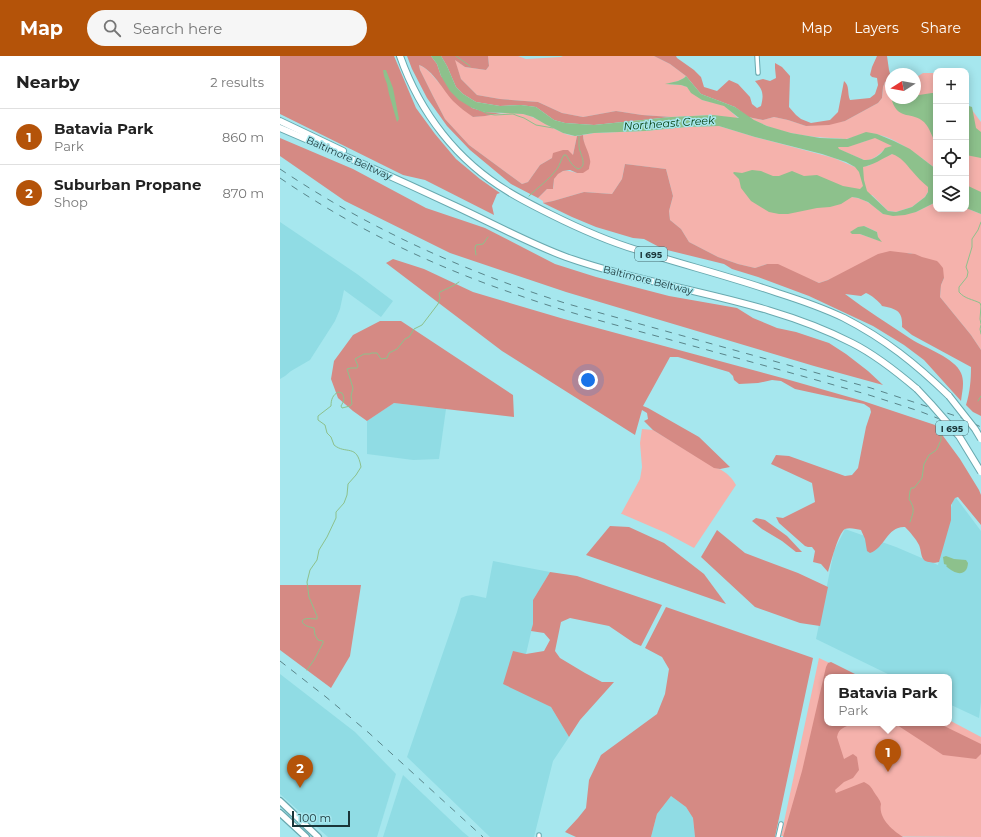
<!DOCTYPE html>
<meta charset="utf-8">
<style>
:root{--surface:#fff;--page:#f6f6f6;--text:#222;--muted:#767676;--line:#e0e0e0;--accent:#b45309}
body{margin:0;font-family:Montserrat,sans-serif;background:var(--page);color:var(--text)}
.controls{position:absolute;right:12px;top:12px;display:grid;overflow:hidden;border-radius:8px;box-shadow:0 2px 10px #0003}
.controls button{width:36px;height:36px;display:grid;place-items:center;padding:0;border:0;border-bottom:1px solid var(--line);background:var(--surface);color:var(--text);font:20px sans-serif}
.compass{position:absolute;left:605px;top:12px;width:36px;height:36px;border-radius:50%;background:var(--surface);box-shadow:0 2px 10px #0003;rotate:259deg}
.scale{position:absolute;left:12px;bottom:10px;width:58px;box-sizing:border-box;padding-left:4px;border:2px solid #1a3538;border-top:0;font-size:11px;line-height:14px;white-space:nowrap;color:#1a3538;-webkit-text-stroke:3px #a6e7ee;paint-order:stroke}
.you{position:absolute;left:308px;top:324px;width:14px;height:14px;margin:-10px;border:3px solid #fff;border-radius:50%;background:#1a73e8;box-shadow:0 0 0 6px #1a73e833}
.badge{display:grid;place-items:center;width:26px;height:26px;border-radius:50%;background:var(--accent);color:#fff;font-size:13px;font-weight:700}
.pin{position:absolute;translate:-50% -33px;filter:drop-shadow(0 1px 2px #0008)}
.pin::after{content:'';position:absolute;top:21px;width:14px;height:12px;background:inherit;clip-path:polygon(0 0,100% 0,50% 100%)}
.popup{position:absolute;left:544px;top:618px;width:128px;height:52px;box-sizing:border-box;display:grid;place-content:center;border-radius:8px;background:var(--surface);filter:drop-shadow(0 1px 3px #0005);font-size:13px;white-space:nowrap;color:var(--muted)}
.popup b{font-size:15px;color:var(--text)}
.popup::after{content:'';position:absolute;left:50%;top:100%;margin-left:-8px;border:8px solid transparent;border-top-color:var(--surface)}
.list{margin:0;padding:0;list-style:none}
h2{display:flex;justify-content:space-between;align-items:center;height:52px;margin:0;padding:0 16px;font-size:17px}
h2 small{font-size:13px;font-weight:400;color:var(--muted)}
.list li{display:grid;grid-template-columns:26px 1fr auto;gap:12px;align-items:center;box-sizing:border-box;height:56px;padding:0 16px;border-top:1px solid var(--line)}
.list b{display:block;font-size:15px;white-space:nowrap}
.list p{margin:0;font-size:13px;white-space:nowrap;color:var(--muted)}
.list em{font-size:13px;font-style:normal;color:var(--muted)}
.icon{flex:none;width:22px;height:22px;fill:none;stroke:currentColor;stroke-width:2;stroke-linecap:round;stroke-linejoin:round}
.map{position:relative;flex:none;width:701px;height:781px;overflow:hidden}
header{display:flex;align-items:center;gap:24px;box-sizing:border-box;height:56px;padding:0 20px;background:var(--accent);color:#fff}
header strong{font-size:19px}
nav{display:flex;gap:22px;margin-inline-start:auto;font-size:14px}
.search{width:280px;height:36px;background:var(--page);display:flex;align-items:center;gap:10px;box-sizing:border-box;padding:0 14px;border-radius:22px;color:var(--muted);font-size:15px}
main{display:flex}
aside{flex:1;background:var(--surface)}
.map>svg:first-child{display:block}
</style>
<header>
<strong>Map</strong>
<div class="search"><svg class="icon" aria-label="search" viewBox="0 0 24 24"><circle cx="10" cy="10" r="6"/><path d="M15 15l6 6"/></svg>Search here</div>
<nav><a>Map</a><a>Layers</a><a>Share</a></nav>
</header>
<main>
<aside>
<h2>Nearby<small>2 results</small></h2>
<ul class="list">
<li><span class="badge">1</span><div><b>Batavia Park</b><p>Park</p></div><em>860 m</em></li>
<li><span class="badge">2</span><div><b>Suburban Propane</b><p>Shop</p></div><em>870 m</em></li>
</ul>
</aside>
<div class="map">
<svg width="701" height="781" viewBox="0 0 701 781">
<rect width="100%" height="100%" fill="#a6e7ee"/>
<!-- built -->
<g fill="#90dce4">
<path d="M0,166L77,218L113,245L101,261L64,234L60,253L55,265L30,304L11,315L5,320L0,323Z"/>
<path d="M114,347L166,353L159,403L133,404L87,398V365Z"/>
<path d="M674,439L701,475V646L699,662L669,648V621H614L536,583L554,495L565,473L616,491L658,509Z"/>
<path d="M213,505L270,516L253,544V568L246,598L224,627L271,651L289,681L273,705L254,781H210L127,701L177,556L181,542L186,540L192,539L206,542Z"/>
<path d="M0,618L75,676L116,718L97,781H48L0,738Z"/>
<path d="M123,719L183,776L189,781H103Z"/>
<path d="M391,740L406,751L413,762L415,781H371L377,758Z"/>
</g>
<!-- green -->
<g fill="#f5b2ac" fill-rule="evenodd">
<path d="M208,0H238L246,3L281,1L283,0H374L390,8L406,20L404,22L398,25L387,28L401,29L407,31L422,44L444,49L459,63L433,59L391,61L362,59L336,55L303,61L282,57L258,46L220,43L197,39L181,23L174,3L185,11L206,14L209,10Z"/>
<path d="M139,9C149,13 154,22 162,30C172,40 182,50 193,61C209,60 226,55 243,58C260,61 279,80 297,80L293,99L272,102L260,109L248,126L242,128L189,89L165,63L153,40L140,14Z"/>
<path d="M643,17H656V113C639,100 617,82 595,78C581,75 578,81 566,83C561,83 555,82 551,82C523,81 492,75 468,61L483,64L494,61L508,64L526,70L565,65L598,47L602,42L603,31L605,26L611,30V42H635V22Z"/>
<path d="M686,51L692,54L701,66V138L686,140Z"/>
<path d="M439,70L475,81L554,102L575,111L588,110L595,106L612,98L618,97L656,131L648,136L645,141L632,151L616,156L608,155L592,139L572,141C587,143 592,149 603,158L636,156L656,146V153L686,152L701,158V294L691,279L660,241L661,229L664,222C653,211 644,199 628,197L539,227L522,220L487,208L475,212L458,208L438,201L409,186L401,173L390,164L389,155L393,140L386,113L345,108L342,123L332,138L304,136L273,145L263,147V145L258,142L267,133H273C274,130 273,125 274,123C279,112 289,114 297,117L308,98C305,91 303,86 303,79L314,77L365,75L406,71ZM584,170L597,176L598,182L597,184L580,178H572Z"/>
<path d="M595,81L613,90C609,92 606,93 603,95C597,100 592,105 584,104L558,93L557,91L583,86Z"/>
<path d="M362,373L373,374L434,411C444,414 451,420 456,429L414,492L386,477L342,458H341L360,423L362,411L360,387Z"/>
<path d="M539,602L579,621H547V667H669V664L701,681V781L501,780Z"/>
</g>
<!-- forest -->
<g fill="#d58a84">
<path d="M0,0H114L136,52L155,78L176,103L200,123L220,137L217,138L212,150L214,159L145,124L123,119L0,58Z"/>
<path d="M127,0H151L157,8L161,20L192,52L205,56L221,57L205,60L193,61C186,56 179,51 173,45C163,34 153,14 139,9L140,14L153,40L165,63L189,89L242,128L248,126L260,109L272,102L273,97L283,94H288L293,99L297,80L303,79C303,88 309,95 310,104C311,107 309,110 309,113L303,117H297L290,114L283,115L278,118L274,123L273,133H267L258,142L231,128L190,94L167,70L147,42L132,13Z"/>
<path d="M161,0H208L209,10L206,14L185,11L175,4L181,23L197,39L220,43L258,46L282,57L303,61L336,55L362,59L391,61L314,69L285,67L274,64L256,51L241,49L220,50L196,46L183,38L176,31L167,10Z"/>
<path d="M374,0H396L397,2L414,14L421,21L424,31L437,35L449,24L458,28L470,41L472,48L477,52L481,50C484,38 483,34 475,25L483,23L490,25L496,22L495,12V7L502,11L510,20L509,51L516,59L521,63L531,67L550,64L558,56L564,25C570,30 567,37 570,44L590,42L595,38L598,29L597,22L592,21L590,19L592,11L597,0H607L609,14L611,21V30L605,26L603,31L602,42L598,47L565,65L549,69L526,70L508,64L494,61L483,64L468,61L455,51L421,38L406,20L390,8Z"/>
<path d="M0,82L73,113L146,152L205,172L275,208L316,221L389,240L457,252L473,262L497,272L516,276L549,287L566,298L588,315L603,329L534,310L286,236L170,197L65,145L0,100Z"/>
<path d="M345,108L386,113L393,140L389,155L390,164L401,173L409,186L438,201L458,208L475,212L487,208H498L539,227L548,224L598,198L610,195L635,198L642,201L657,205L659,207L663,212L664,222L661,229L660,241L691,279L701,294V360L693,356L686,349C690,336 691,324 691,311L632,279L622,271C623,255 617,253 602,250C600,246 590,238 586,237L581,240L565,238C586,254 609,268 631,283C645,292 675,302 681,317C685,326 682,336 681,345L644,304L624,289L593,270L529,240L478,221L452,213L444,208L383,193L364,183L353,182L316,171L292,161L263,147L273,145L304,136L332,138L342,123Z"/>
<path d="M113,203L144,213L193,236L284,263L506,323L583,345L655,369L680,403L699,434L701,439V469L678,441L675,442L671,449V464L659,506C655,507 653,507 649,506C640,505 642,496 639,489C636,483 630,476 625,471C607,470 605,492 590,497L587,495L585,483L581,474C577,473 569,471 565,473C558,477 551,507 548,516L541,508L533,506L535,495L532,491H528L525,490L499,467L496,461L503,462L535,446L532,427L491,408L496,399L509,400L565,420L572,419L578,412L586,371L591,356L590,352L584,348L515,333L501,325L492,324L478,327L459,328L454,324L453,320L449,316L398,301H390L363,350L368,352L419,381L450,411L440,413L434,412L373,374L364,365L368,363L367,357L362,354L355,379L222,295L106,207Z"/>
<path d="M100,265H121L233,339L234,361L114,347L87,365L73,355L58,342L51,323L54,305L73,279Z"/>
<path d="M476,462L485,464L507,480L522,496H516L502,485L482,473L472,465Z"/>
<path d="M330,470L349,471L384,487L424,518L446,548L306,499Z"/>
<path d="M437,474L465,497L518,517L548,531L540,570L520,567L475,551L421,501Z"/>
<path d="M270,516L297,520L382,549L361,590L354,587L329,570L290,562L281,566L275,595L280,602L305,617L322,626H334L300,664L289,681L271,651L223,628L233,595L246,598L264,595L270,584L264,577L251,575L253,568V544Z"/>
<path d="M0,529H81L70,600L51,632L0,594Z"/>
<path d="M386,551L533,602L495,781H415L413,762L406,751L391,740L377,758L371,781H296L285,776L298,762L306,752L309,724L321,699L377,658L385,638L389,613L382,601L365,592Z"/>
<path d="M551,606L581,621H547V667H572C565,672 559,671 557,681L564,703L573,698L577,701L579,714L573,722L564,726L555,734L556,737L584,726C592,730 591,732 596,739C598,742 600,744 601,748C598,762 612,774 623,781H503L522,715L546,611L548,607Z"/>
<path d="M614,667H658L701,688V698L696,703L663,699Z"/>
</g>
<!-- water -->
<g fill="#8dc18c" fill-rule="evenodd">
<path d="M151,0H161L167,10L176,31L183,38L196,46L220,50L241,49L256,51L274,64L285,67L314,69L391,61L433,59L459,62L444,50L422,44L411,37L407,31L401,29L385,28L398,25L404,22L406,20L421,38L455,51L474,64L487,70L511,77L540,82L567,83L586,76L597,78L614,85L630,93L656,113V146L636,156L625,159L613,160L603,158L588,146L578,142L572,141L561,148L550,151L537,152L508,158H499L489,156L471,145L461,132L459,123L453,117L454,116L462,117L472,114L481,115L493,120H499L512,115L524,120L537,119L563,130L580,133L583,130L579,116L575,111L566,106L542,98L475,81L439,70L406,71L365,75L314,77L295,80L283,77L265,68L253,61L243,58L205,56L192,52L179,44L170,35L161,20L157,8ZM595,82L612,90L605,92C601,99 592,105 584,104L559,93L558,91H568ZM612,98C621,101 626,108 632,115C637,121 642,126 648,131V136L645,141L632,151L616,156L608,155L587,135L584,124L583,111C591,110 604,102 612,98Z"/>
<path d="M103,14H106L113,32L119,63L117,66L109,38L107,28L104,20Z"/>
<path d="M652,37H656V88C652,81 650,72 644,66C632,55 619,65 612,45L613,42H635V39H639Z"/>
<path d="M686,49L692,51L696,72L701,76V102L686,99Z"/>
<path d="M686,129L701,136V158L686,152Z"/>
<path d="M584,170L597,176L598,181L602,186L580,178H572L570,176L578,171Z"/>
<path d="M666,500L674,503L686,504L688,507C687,522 674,518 666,510L667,509L664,508L663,501Z"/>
</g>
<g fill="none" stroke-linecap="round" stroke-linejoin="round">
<!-- stream -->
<g stroke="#8dc18c" stroke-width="1">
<path d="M176,0L190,10"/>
<path d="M195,52L208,58L215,59L233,58L238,60L244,62L256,69L273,72"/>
<path d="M249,140C258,131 269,124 277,113C280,109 281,103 284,99H286C290,105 291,109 298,113C309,110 299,97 299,90C299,86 299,83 299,80"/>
<path d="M701,166L698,174L692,183V191L686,211L688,216L687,221L679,231V236C685,243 692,243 700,247L701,250L700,263L701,268"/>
<path d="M196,199L195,192L196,189L203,188L208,181"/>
<path d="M701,269L700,273L701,278"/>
<path d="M698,345L701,340"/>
<path d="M630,466C634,455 635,453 629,443L630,435L631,432H634L642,422L644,408L649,399L655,395L657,393L661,384V378"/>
<path d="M27,614L34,604L43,587V585L38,584L35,579L34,572C30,571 23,570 22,565C25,561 32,563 37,563V560L29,541L27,526L30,514L37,504L39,494L47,481L56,462V456L64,447L67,439L68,428L76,419L81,411C77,387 66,399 54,389L51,381L47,377L45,369L38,364V360L51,350C51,343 53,339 58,336L62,337C65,342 64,345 61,350L62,352L70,350L72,348L71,340L73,332L67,313L71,312H77L78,310L75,303L84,298H90L91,297H97L101,303L107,302L109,297L117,293L125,283L129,281L134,273L142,269L158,248L160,242L159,238L160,236C166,233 174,230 179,226"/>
</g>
<!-- minor casing -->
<g stroke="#69a9af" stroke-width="5.5">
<g id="minor">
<path d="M477,0L478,17"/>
<path d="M259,781V779"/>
<path d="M498,781L501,768"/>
</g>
</g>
<!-- trunk casing -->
<g stroke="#69a9af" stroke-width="8">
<g id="trunk">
<path d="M0,745L38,781"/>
<path d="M0,757L26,781"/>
</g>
</g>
<!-- motorway casing -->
<g stroke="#69a9af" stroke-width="8">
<g id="motorway">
<path d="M120,0C140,57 177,105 229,136C242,144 256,151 270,158C298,172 327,185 357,194C404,209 452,221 498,237C520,244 543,252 564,262C605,283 636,308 669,340"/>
<path d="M0,65L63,95"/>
<path d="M0,72C59,97 117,123 175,150C212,167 248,187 286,201C380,234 483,241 572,287C596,299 617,316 637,333"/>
</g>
</g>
<!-- minor -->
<use href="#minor" stroke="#fff" stroke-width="3.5"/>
<!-- trunk -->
<use href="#trunk" stroke="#fff" stroke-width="5.5"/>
<!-- motorway -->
<use href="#motorway" stroke="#fff" stroke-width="6"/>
<!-- rail -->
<g stroke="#59858a" stroke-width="1" stroke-dasharray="7 7" stroke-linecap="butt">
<path d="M0,113C89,173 186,216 288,248L591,332L682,362L701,371"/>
<path d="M0,122C73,172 155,211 238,239C288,257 340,270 391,284C457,302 523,320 589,339L639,355L701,379"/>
<path d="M0,605L46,641L89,677L203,781"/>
</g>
<!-- motorway-bridge casing -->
<g stroke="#69a9af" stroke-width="8" stroke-linecap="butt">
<g id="motorway-bridge">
<path d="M637,333L651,348L679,380L701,416"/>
<path d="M669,340L695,373L701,383"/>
</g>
</g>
<!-- motorway-bridge -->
<use href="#motorway-bridge" stroke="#fff" stroke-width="6"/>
</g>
<g text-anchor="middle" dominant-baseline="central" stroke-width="3" stroke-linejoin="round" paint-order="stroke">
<!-- shield labels -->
<g fill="#a6e7ee" stroke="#446a6f" stroke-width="1">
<rect x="355" y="191" width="32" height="14" rx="3"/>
<rect x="656" y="365" width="32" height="14" rx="3"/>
</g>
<g font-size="9" font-weight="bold" fill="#1a3538">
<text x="371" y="198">I 695</text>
<text x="672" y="372">I 695</text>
</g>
<!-- street labels -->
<g font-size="10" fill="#1a3538" stroke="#a6e7ee">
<text transform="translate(69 102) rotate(24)">Baltimore Beltway</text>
<text transform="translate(368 224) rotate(14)">Baltimore Beltway</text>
</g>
<!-- water labels -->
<g font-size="11" font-style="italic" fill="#013d09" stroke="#a6e7ee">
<text transform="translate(389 67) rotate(-4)">Northeast Creek</text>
</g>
</g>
</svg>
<div class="controls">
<button>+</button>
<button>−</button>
<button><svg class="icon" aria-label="locate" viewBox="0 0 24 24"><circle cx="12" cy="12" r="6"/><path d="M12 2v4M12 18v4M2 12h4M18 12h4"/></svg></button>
<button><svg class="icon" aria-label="layers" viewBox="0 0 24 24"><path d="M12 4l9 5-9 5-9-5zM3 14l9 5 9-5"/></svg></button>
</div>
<svg class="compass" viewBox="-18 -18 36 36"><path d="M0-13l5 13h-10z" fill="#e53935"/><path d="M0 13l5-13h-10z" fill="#767676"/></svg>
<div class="scale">100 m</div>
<div class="you"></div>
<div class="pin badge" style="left:608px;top:716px">1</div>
<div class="popup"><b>Batavia Park</b>Park</div>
<div class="pin badge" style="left:20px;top:732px">2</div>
</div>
</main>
